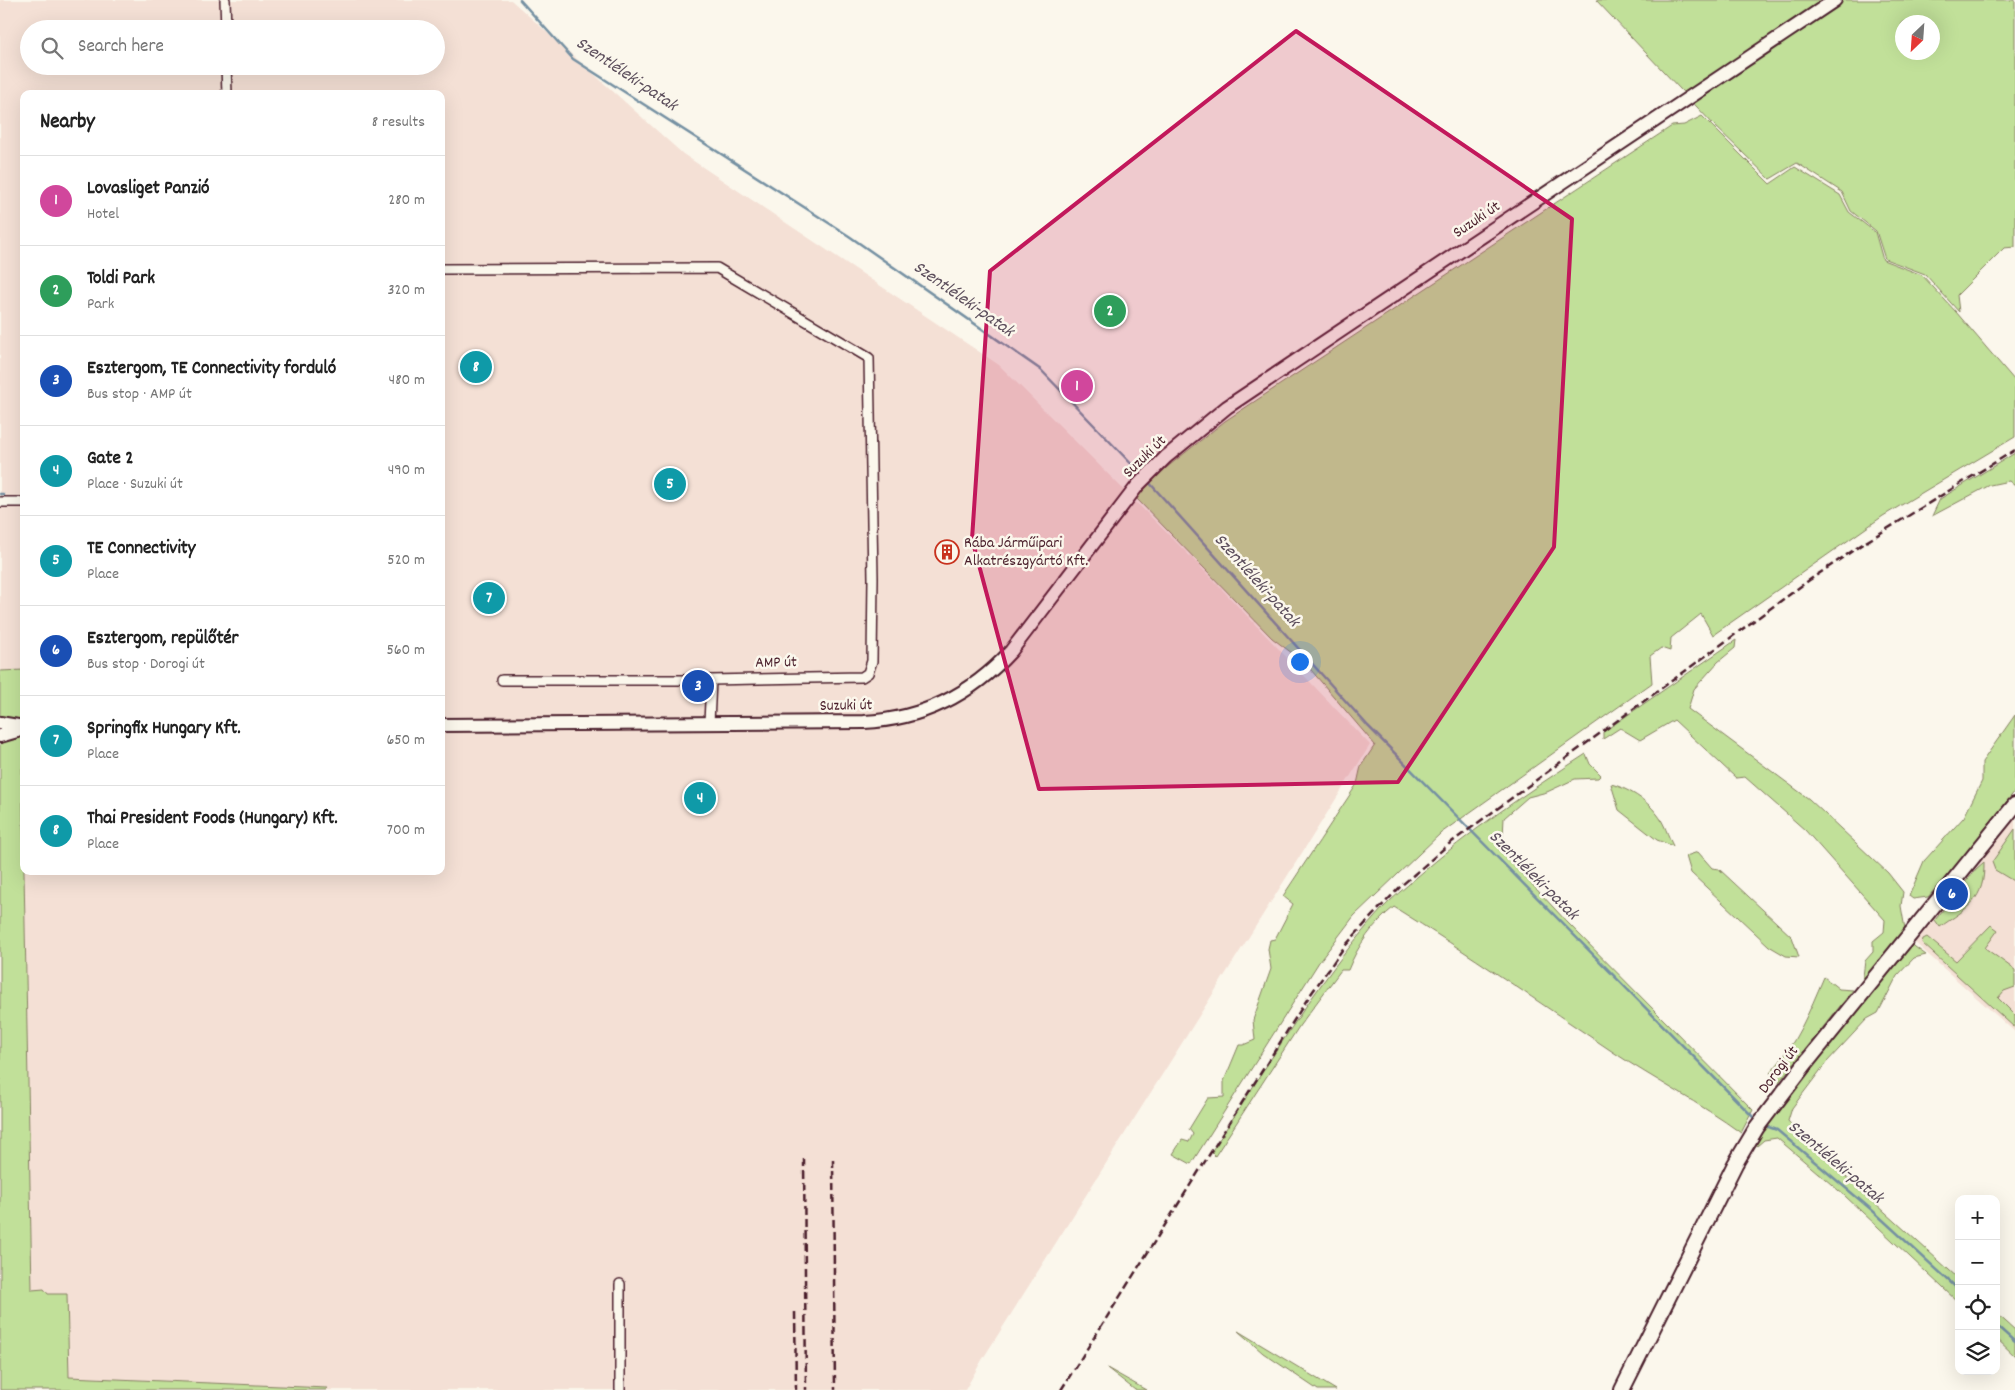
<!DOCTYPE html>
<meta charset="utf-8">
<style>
:root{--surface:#fff;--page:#f2f2f2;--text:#222;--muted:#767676;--line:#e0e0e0;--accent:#1a73e8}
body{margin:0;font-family:Dekko,sans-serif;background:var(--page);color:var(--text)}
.controls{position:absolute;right:15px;bottom:15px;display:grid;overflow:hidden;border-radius:10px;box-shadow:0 5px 20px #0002}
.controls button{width:45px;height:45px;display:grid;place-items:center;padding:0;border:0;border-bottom:1px solid var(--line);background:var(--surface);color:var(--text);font:25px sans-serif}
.compass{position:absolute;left:1895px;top:15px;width:45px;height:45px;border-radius:50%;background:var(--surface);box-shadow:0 5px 20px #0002;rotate:205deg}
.you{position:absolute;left:1299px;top:661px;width:18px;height:18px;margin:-12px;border:4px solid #fff;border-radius:50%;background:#1a73e8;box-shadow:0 0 0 8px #1a73e833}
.badge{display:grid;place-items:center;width:32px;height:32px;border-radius:50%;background:var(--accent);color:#fff;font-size:16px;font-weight:700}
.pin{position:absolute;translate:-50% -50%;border:2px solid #fff;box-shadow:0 1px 5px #0006}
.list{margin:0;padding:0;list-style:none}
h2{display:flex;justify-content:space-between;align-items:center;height:65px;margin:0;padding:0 20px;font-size:21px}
h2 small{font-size:16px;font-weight:400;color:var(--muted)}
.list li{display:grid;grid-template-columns:32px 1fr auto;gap:15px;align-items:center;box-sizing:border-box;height:90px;padding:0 20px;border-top:1px solid var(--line)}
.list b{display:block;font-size:19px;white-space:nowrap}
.list p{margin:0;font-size:16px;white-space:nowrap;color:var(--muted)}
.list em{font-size:16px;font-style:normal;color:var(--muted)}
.icon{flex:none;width:28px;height:28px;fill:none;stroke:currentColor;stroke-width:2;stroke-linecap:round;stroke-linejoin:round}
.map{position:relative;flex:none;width:2015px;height:1390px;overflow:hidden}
.search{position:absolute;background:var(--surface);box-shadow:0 5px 20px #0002;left:20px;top:20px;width:425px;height:55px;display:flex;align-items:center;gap:12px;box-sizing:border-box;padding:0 18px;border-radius:28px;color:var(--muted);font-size:19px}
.panel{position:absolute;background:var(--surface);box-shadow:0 5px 20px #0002;left:20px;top:90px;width:425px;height:785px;border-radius:10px}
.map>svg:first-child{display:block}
</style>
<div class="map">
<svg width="2015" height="1390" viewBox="0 0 2015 1390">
<rect width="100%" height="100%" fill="#fbf7ec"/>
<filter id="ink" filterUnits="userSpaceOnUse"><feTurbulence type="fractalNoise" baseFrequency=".02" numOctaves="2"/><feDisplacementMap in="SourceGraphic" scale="10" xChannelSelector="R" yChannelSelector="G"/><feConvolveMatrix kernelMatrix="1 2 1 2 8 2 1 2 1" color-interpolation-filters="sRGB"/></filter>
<g filter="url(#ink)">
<!-- built -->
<g fill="#f4e0d5" fill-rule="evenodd">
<path d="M0,0H511L683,154L999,365L1194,560L1370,745L982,1360L965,1390H326V1388L69,1378L67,1294H48L32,1290L24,871H441V94H24V670L0,671ZM29,29H436V66H29Z"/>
<path d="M2015,816V1032L1913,941Z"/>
</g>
<!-- green -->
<g fill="#c1e099" stroke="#868062" fill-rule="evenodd">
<path d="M1596,0H2015V247L2004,248L1957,295L1959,312L1925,274L1885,259L1876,231L1851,211L1842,192L1797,163L1770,179L1714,125ZM1902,22H1932V52H1902Z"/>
<path d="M1702,116L1770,184L1795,167L1840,195L1849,212L1875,232L1883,260L1922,275L1956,312L2015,381V437L1883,516L1713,635L1701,614L1671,638L1670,651L1661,648L1650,656L1652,683L1441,833L1354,916L1319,962L1191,1164L1173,1154L1182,1140L1189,1142L1193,1134L1189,1129L1208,1098L1224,1097V1081L1239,1045H1243L1255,1040L1253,1020L1271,969L1268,949L1270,940L1275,939L1293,904L1283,896L1357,784L1361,766L1375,745L1305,663L1272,638L1136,498L1156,476L1225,421L1672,126L1684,125Z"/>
<path d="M2015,453V486L2009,481L1990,485L1932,516L1940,499Z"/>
<path d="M1736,640L1735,648L1718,662L1694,689L1688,709L1809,799L1888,873L1903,892L1901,906L1905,929L1862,984L1865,961L1873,952V941L1884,932L1885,920L1805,830L1745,777L1736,778L1674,720L1640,740L1620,728L1603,739V732Z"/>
<path d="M24,670V767L22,768L32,1290L44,1289L48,1294H67L69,1377L327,1388L326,1390H0V671Z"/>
<path d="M2015,715V791L1959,862L1928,897L1913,899L1909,896L1924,861L1964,817L1982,781V762Z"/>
<path d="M1586,754L1590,764L1601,775L1598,778L1575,779L1547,792L1528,797L1504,818L1503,837L1514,865L1567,922L1753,1110L1741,1133C1700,1103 1655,1080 1613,1052C1540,1003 1468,953 1394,907C1373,924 1358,945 1348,970H1341L1300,1025L1215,1156L1211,1152C1265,1070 1315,983 1381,910C1392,898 1405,888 1417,877C1470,831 1527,792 1586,754Z"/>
<path d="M1611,784C1627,788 1647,800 1657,814C1664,822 1668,836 1673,846L1657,840L1619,810Z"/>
<path d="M2015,829V882L1995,870L1992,862Z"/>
<path d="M1698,852L1712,868L1719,869L1792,937L1799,957L1786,956L1769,946L1691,873L1686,856Z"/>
<path d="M1984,862C1985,901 1968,907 1940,927L1935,920L1976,869Z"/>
<path d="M1991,925L1998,930L1985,948L2015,970V987L2004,991L1998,998L2015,1015V1028L1922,943L1923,939L1927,937L1956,961Z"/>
<path d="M1911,944L1926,955L1914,958L1897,976L1878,1013L1867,1019L1826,1063L1792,1108L1788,1121L1802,1137L1959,1279V1303L1845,1196L1777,1138L1764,1140L1757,1146L1756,1141L1775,1112L1823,1049Z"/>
<path d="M1824,977L1839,989L1853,990L1779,1082L1770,1073C1796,1045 1809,1012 1824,977Z"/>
<path d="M1996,1313L2015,1330V1356L1996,1338Z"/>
<path d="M1238,1331L1336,1390H1318L1263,1353Z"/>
<path d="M1107,1368L1146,1390H1135Z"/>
</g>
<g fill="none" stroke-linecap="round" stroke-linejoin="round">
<!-- stream -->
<g stroke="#7490a2" stroke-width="2.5">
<path d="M520,0L573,59L849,236L1041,370L1141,474"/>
<path d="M1147,480L1368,726L1757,1121"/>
<path d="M0,494H3"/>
<path d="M1763,1125L1777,1130L1873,1211L1959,1290"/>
<path d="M1996,1325L2015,1342"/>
</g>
<!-- minor casing -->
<g stroke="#4a1f2b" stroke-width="12">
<g id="minor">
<path d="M225,0L226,29"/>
<path d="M226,66L227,94"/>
<path d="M441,269L717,268L869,358L873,578L872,661L868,673L862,677L711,680H502"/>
<path d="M0,502H24"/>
<path d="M709,723L711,680"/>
<path d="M620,1390V1284"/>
</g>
</g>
<!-- secondary casing -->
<g stroke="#4a1f2b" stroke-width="16">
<g id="secondary">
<path d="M0,723L24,727"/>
<path d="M441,725L864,722C923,719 971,695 1011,651L1138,485L1166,457L1227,407L1835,0"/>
<path d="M0,736L24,729"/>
</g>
</g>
<!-- primary casing -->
<g stroke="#4a1f2b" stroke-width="18">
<path id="primary" d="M1622,1390L1735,1164L1757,1127L1805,1064L2015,805"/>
</g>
<!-- minor -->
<use href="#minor" stroke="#fbf7ec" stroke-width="9"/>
<!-- secondary -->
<use href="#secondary" stroke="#fbf7ec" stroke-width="12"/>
<!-- primary -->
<use href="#primary" stroke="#fbf7ec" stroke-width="14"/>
<!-- rail -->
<g stroke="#4a1f2b" stroke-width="2.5" stroke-dasharray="8 4" stroke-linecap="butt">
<path d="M804,1159L806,1390"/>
<path d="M833,1159L835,1390"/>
<path d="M795,1312L796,1390"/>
<path d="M1061,1390L1308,998L1345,946L1373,915L1401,886L1449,844L1808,581L1861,545L2015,450"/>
</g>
</g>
</g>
<!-- marked area -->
<path fill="#c2185b" fill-opacity="0.2" stroke="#c2185b" stroke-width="4" stroke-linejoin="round" d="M1296,31L1572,219L1554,547L1398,782L1039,789L972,539L990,271Z"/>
<!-- icons -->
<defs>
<g id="building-ring" transform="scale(1.25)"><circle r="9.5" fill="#fbf7ec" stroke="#c8321e" stroke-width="1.5"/><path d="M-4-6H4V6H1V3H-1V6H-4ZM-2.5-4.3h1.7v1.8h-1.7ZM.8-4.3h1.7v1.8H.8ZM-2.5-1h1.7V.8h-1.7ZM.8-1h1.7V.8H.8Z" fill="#c8321e"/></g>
</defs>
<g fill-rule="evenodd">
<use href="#building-ring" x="947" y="552"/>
</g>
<g text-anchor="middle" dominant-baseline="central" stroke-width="5" stroke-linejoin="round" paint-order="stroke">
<!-- street labels -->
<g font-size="16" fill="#4a1f2b" stroke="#fbf7ec">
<text transform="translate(1477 220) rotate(-34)">Suzuki út</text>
<text transform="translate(1145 457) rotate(-44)">Suzuki út</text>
<text transform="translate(776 663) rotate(-1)">AMP út</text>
<text transform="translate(846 706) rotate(-1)">Suzuki út</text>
<text transform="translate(1779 1070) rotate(-53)">Dorogi út</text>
</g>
<!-- poi labels -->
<g font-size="16" fill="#4a1f2b" stroke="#fbf7ec" text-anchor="start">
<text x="964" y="543">Rába Járműipari<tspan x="964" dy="18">Alkatrészgyártó Kft.</tspan></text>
</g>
<!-- water labels -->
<g font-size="18" font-style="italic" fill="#5c4e5c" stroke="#fbf7ec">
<text transform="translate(626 75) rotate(34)">Szentléleki-patak</text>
<text transform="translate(963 300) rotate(35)">Szentléleki-patak</text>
<text transform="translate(1256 581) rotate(48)">Szentléleki-patak</text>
<text transform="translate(1533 876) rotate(45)">Szentléleki-patak</text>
<text transform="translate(1835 1163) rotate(40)">Szentléleki-patak</text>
</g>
</g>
</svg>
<div class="controls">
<button>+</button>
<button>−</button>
<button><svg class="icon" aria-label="locate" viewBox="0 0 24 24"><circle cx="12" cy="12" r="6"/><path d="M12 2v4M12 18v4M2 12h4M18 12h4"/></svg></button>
<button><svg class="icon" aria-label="layers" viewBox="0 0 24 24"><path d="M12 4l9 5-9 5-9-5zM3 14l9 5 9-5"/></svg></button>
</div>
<svg class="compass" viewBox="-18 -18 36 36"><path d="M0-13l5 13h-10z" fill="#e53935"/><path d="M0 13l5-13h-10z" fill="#767676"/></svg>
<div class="you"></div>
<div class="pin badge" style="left:1077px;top:386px;background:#d1479c">1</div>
<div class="pin badge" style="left:1110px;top:311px;background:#2e9e5b">2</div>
<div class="pin badge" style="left:698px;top:686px;background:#1a4fb4">3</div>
<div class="pin badge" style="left:700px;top:798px;background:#0f9aa8">4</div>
<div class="pin badge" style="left:670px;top:484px;background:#0f9aa8">5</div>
<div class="pin badge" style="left:1952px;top:894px;background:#1a4fb4">6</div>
<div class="pin badge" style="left:489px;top:598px;background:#0f9aa8">7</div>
<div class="pin badge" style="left:476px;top:367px;background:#0f9aa8">8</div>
<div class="search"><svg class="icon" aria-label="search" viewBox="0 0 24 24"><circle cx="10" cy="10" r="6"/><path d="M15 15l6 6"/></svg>Search here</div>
<section class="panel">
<h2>Nearby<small>8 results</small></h2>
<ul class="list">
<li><span class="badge" style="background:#d1479c">1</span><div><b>Lovasliget Panzió</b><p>Hotel</p></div><em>280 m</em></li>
<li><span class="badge" style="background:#2e9e5b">2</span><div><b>Toldi Park</b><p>Park</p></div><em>320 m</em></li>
<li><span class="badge" style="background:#1a4fb4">3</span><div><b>Esztergom, TE Connectivity forduló</b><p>Bus stop · AMP út</p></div><em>480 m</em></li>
<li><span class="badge" style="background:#0f9aa8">4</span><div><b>Gate 2</b><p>Place · Suzuki út</p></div><em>490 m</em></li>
<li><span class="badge" style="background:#0f9aa8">5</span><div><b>TE Connectivity</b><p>Place</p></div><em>520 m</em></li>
<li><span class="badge" style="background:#1a4fb4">6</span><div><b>Esztergom, repülőtér</b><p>Bus stop · Dorogi út</p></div><em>560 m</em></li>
<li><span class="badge" style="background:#0f9aa8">7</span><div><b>Springfix Hungary Kft.</b><p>Place</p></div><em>650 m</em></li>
<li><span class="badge" style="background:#0f9aa8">8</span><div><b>Thai President Foods (Hungary) Kft.</b><p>Place</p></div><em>700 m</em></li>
</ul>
</section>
</div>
